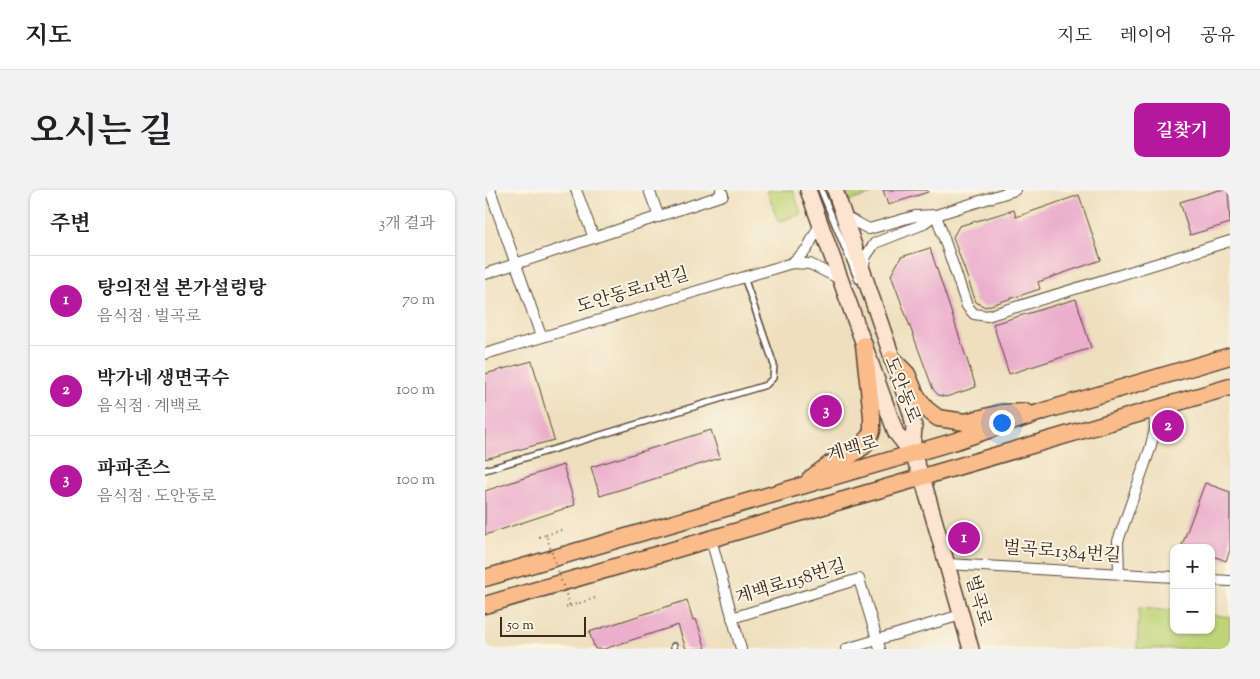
<!DOCTYPE html>
<html lang="ko">
<meta charset="utf-8">
<style>
:root{--surface:#fff;--page:#f2f2f2;--text:#202124;--muted:#757577;--line:#e0e0e0;--accent:#b5179e}
body{margin:0;font-family:"Sorts Mill Goudy","Noto Serif KR",serif;background:var(--page);color:var(--text)}
.controls{position:absolute;right:15px;bottom:15px;display:grid;overflow:hidden;border-radius:10px;box-shadow:0 1px 4px #0004}
.controls button{width:45px;height:45px;display:grid;place-items:center;padding:0;border:0;border-bottom:1px solid var(--line);background:var(--surface);color:var(--text);font:25px sans-serif}
.scale{position:absolute;left:15px;bottom:12px;width:86px;box-sizing:border-box;padding-left:5px;border:2px solid #3b2a1e;border-top:0;font-size:14px;line-height:18px;white-space:nowrap;color:#3b2a1e;-webkit-text-stroke:4px #fcf5e5;paint-order:stroke}
.you{position:absolute;left:516px;top:232px;width:18px;height:18px;margin:-12px;border:4px solid #fff;border-radius:50%;background:#1a73e8;box-shadow:0 0 0 8px #1a73e833}
.badge{display:grid;place-items:center;width:32px;height:32px;border-radius:50%;background:var(--accent);color:#fff;font-size:16px;font-weight:700}
.pin{position:absolute;translate:-50% -50%;border:2px solid #fff;box-shadow:0 1px 5px #0006}
.list{margin:0;padding:0;list-style:none}
h2{display:flex;justify-content:space-between;align-items:center;height:65px;margin:0;padding:0 20px;font-size:21px}
h2 small{font-size:16px;font-weight:400;color:var(--muted)}
.list li{display:grid;grid-template-columns:32px 1fr auto;gap:15px;align-items:center;box-sizing:border-box;height:90px;padding:0 20px;border-top:1px solid var(--line)}
.list b{display:block;font-size:19px;white-space:nowrap}
.list p{margin:0;font-size:16px;white-space:nowrap;color:var(--muted)}
.list em{font-size:16px;font-style:normal;color:var(--muted)}
.map{position:relative;flex:none;width:745px;height:459px;overflow:hidden;border-radius:10px}
header{display:flex;align-items:center;gap:30px;box-sizing:border-box;height:70px;padding:0 25px;background:var(--surface);border-bottom:1px solid var(--line)}
header strong{font-size:24px}
nav{display:flex;gap:28px;margin-inline-start:auto;font-size:18px}
.intro{display:flex;align-items:center;justify-content:space-between;box-sizing:border-box;height:120px;padding:0 30px}
h1{margin:0;font-size:35px}
.button{padding:12px 22px;border-radius:10px;background:var(--accent);color:#fff;font-size:18px;font-weight:700}
main{display:flex;gap:30px;padding:0 30px}
aside{flex:1;background:var(--surface);border-radius:10px;box-shadow:0 1px 4px #0004}
.map>svg:first-child{display:block}
</style>
<header>
<strong>지도</strong>
<nav><a>지도</a><a>레이어</a><a>공유</a></nav>
</header>
<div class="intro"><h1>오시는 길</h1><a class="button">길찾기</a></div>
<main>
<aside>
<h2>주변<small>3개 결과</small></h2>
<ul class="list">
<li><span class="badge">1</span><div><b>탕의전설 본가설렁탕</b><p>음식점 · 벌곡로</p></div><em>70 m</em></li>
<li><span class="badge">2</span><div><b>박가네 생면국수</b><p>음식점 · 계백로</p></div><em>100 m</em></li>
<li><span class="badge">3</span><div><b>파파존스</b><p>음식점 · 도안동로</p></div><em>100 m</em></li>
</ul>
</aside>
<div class="map">
<svg width="745" height="459" viewBox="0 0 745 459">
<rect width="100%" height="100%" fill="#fcf5e5"/>
<filter id="ink" filterUnits="userSpaceOnUse"><feTurbulence type="fractalNoise" baseFrequency=".02" numOctaves="2"/><feDisplacementMap in="SourceGraphic" scale="10" xChannelSelector="R" yChannelSelector="G"/><feConvolveMatrix kernelMatrix="1 2 1 2 8 2 1 2 1" color-interpolation-filters="sRGB"/></filter>
<filter id="wash" filterUnits="userSpaceOnUse"><feTurbulence type="fractalNoise" baseFrequency=".0096" numOctaves="4" result="noise"/><feDisplacementMap in="SourceGraphic" scale="20" xChannelSelector="R" yChannelSelector="G"/><feGaussianBlur stdDeviation="1.12" result="paint"/><feColorMatrix in="noise" values="0 0 0 0 0 0 0 0 0 0 0 0 0 0 0 0 0 1.4 0 .05"/><feComposite in="paint" operator="in"/></filter>
<g filter="url(#wash)">
<rect width="100%" height="100%" fill="#eee0be"/>
<!-- green -->
<g fill="#bfd478" stroke="#7d7f4b">
<path d="M282,0H308L316,24L293,32Z"/>
<path d="M360,0H386L387,4L364,11Z"/>
<path d="M654,418L689,421V440H726V425L745,427V459H652Z"/>
</g>
<g id="blocks">
<!-- building -->
<g fill="#ebafcc">
<path d="M398,0H442L443,2L403,15Z"/>
<path d="M734,0H743L745,33L705,45L695,12Z"/>
<path d="M594,5L616,70L553,92L555,99L500,117L491,112L468,47L474,36L529,20L531,27Z"/>
<path d="M445,58L491,197L461,207L453,205L448,199L406,85L416,67Z"/>
<path d="M591,109L606,158L524,184L508,134Z"/>
<path d="M47,171L69,250L0,269V184Z"/>
<path d="M226,240L235,268L115,306L106,277Z"/>
<path d="M78,275L90,315L0,345V301Z"/>
<path d="M720,293L745,302V360L741,371L726,365V358H705L697,355Z"/>
<path d="M202,410L208,430L211,429L221,459H201L193,435L119,459H110L104,442Z"/>
</g>
</g>
</g>
<g filter="url(#ink)">
<use href="#blocks" fill-opacity="0" stroke="#564536" stroke-width="1"/>
<g fill="none" stroke-linecap="round" stroke-linejoin="round">
<!-- lane casing -->
<g stroke="#564536" stroke-width="8">
<g id="lane">
<path d="M336,0L373,90"/>
<path d="M0,280L281,195L288,188L289,175L259,87"/>
<path d="M189,456V459"/>
</g>
</g>
<!-- street casing -->
<g stroke="#564536" stroke-width="12">
<g id="street">
<path d="M5,0L56,146"/>
<path d="M91,0L109,48"/>
<path d="M164,0L174,27"/>
<path d="M451,25L482,116L489,124L502,126L745,51"/>
<path d="M359,26L384,39L430,26L451,25L530,0"/>
<path d="M307,73L322,59L334,36"/>
<path d="M378,78L381,66L390,53L436,35L450,25"/>
<path d="M0,84L238,5L236,0"/>
<path d="M0,164L307,73L325,74L353,88"/>
<path d="M226,349L256,459"/>
<path d="M463,374L689,387"/>
<path d="M634,383L633,351L665,259L670,239L669,219"/>
<path d="M726,390L745,391"/>
<path d="M247,428L374,389L395,459"/>
<path d="M361,459L476,425"/>
</g>
</g>
<!-- secondary casing -->
<g stroke="#564536" stroke-width="18">
<g id="secondary">
<path d="M323,0L411,243L427,263L437,287L486,459"/>
<path d="M350,0L426,223L429,237L427,263"/>
</g>
</g>
<!-- primary casing -->
<g stroke="#564536" stroke-width="19">
<g id="primary">
<path d="M407,169L422,184L431,205L441,219L453,228L480,232L517,223L540,222"/>
<path d="M325,289L345,274L366,265L379,256L387,241V226L379,155"/>
<path d="M0,388L471,251L559,221L745,166"/>
<path d="M0,415L745,197"/>
</g>
</g>
<!-- path -->
<g stroke="#564536" stroke-width="2" stroke-dasharray="1 4" stroke-linecap="butt">
<path d="M61,345L79,339"/>
<path d="M85,416L110,408"/>
</g>
<!-- lane -->
<use href="#lane" stroke="#fff" stroke-width="5"/>
<!-- street -->
<use href="#street" stroke="#fff" stroke-width="10"/>
<!-- secondary -->
<use href="#secondary" stroke="#fde4d1" stroke-width="15"/>
<!-- primary -->
<use href="#primary" stroke="#fabc8b" stroke-width="16"/>
<!-- path-bridge -->
<path stroke="#564536" stroke-width="2" stroke-dasharray="1 4" stroke-linecap="butt" d="M54,347L61,345L85,416L78,417"/>
</g>
</g>
<g text-anchor="middle" dominant-baseline="central" stroke-width="4" stroke-linejoin="round" paint-order="stroke">
<!-- street labels -->
<g font-size="18" fill="#3b2a1e" stroke="#fcf5e5">
<text transform="translate(148 102) rotate(-17)">도안동로11번길</text>
<text transform="translate(416 200) rotate(69)">도안동로</text>
<text transform="translate(368 260) rotate(-16)">계백로</text>
<text transform="translate(577 363) rotate(4)">벌곡로1384번길</text>
<text transform="translate(306 393) rotate(-17)">계백로1158번길</text>
<text transform="translate(492 411) rotate(74)">벌곡로</text>
</g>
</g>
</svg>
<div class="controls">
<button>+</button>
<button>−</button>
</div>
<div class="scale">50 m</div>
<div class="you"></div>
<div class="pin badge" style="left:479px;top:348px">1</div>
<div class="pin badge" style="left:683px;top:236px">2</div>
<div class="pin badge" style="left:341px;top:221px">3</div>
</div>
</main>
